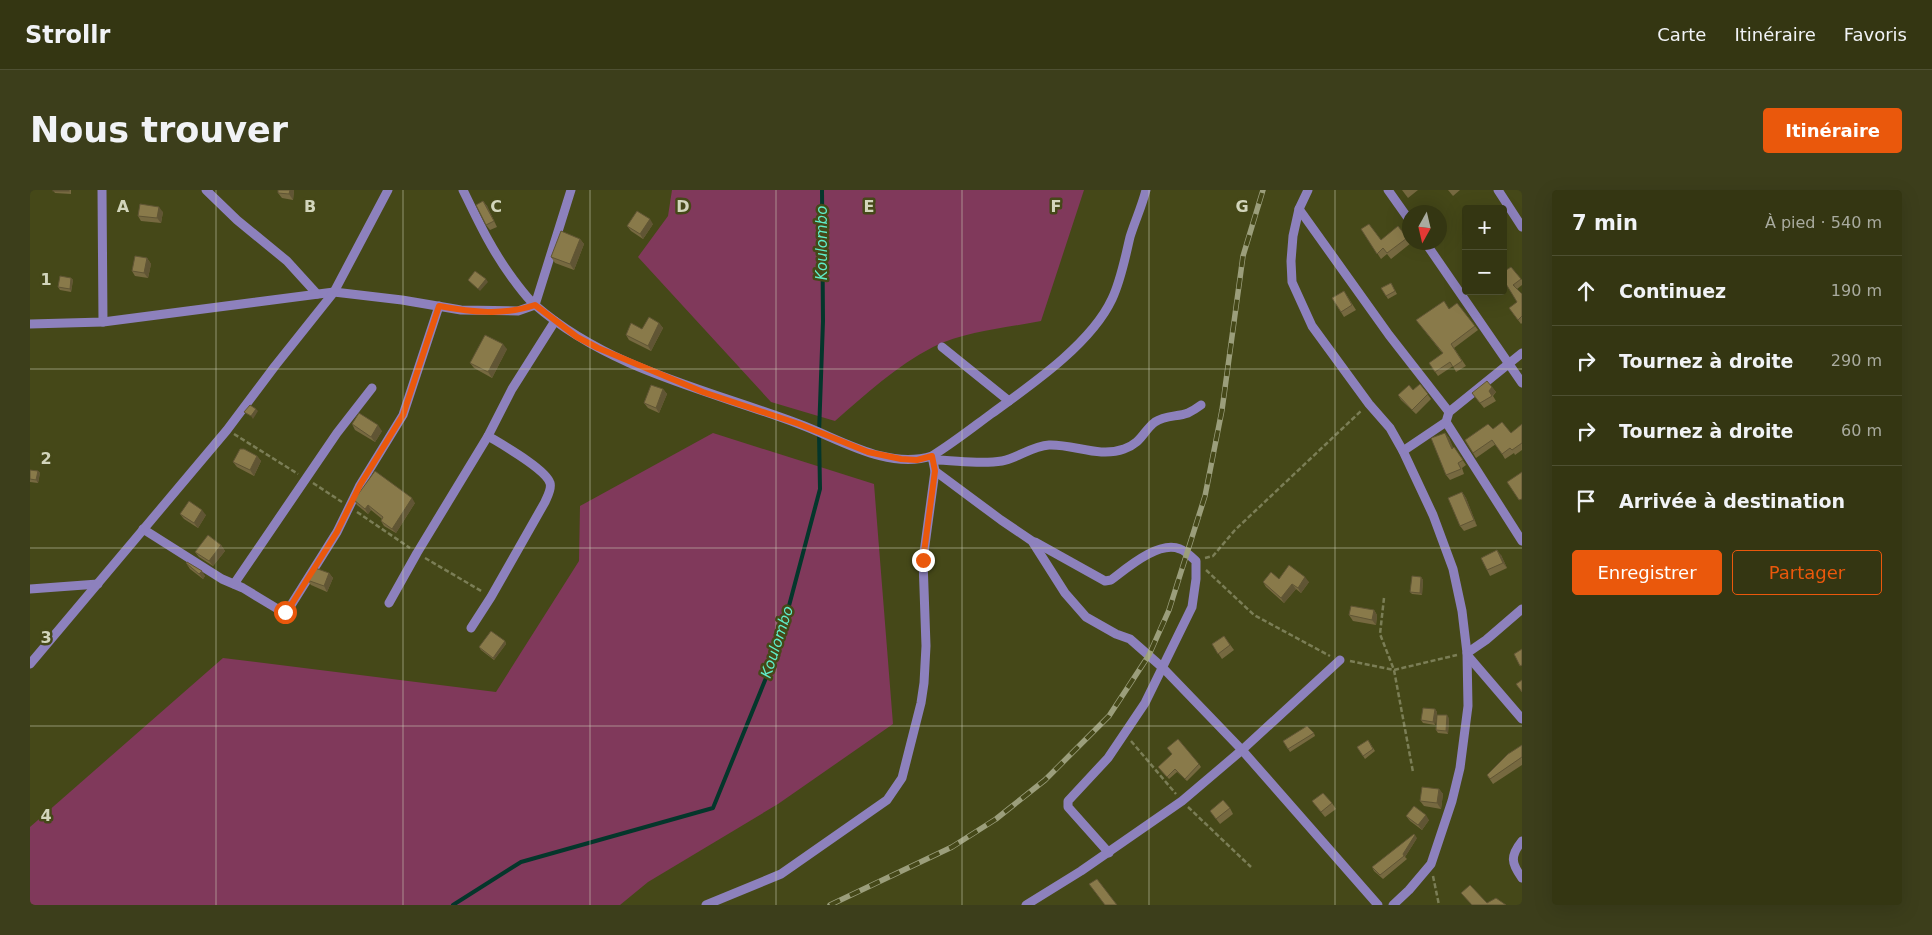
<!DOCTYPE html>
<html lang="fr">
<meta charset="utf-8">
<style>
:root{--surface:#343612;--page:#3c3e1b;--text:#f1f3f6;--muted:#a9ab9f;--line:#4e5032;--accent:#ea580c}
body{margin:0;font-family:"DejaVu Sans",sans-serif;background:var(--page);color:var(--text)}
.controls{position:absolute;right:15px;top:15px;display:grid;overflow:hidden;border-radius:5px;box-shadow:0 5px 20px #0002}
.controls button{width:45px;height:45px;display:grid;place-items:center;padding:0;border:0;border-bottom:1px solid var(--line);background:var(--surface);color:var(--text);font:25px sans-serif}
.compass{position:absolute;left:1372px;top:15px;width:45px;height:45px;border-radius:50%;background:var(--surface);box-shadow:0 5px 20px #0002;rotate:188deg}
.stop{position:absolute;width:15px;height:15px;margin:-11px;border:4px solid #ea580c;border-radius:50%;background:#fff}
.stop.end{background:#ea580c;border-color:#fff;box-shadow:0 1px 5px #0008}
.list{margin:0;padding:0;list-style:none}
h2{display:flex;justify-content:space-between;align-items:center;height:65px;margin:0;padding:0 20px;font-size:21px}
h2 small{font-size:16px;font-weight:400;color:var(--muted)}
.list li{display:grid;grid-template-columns:32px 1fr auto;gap:15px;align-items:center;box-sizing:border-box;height:70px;padding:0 20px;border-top:1px solid var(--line)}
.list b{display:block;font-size:19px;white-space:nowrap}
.list em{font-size:16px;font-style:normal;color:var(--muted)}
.actions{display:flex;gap:10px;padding:15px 20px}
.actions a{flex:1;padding:11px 0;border:1px solid var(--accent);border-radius:5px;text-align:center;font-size:18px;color:var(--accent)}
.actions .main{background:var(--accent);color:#fff}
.icon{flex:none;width:28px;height:28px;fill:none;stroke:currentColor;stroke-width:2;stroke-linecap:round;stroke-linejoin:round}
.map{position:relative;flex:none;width:1492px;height:715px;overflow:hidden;border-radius:5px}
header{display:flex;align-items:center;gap:30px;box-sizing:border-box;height:70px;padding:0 25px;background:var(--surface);border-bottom:1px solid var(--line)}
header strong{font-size:24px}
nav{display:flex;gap:28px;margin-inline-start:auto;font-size:18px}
.intro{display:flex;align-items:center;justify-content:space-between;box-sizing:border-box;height:120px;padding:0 30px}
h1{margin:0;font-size:35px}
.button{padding:12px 22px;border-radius:5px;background:var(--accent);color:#fff;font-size:18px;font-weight:700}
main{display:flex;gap:30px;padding:0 30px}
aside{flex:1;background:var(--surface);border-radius:5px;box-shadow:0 5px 20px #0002}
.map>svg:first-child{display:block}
</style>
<header>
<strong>Strollr</strong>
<nav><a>Carte</a><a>Itinéraire</a><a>Favoris</a></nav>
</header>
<div class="intro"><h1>Nous trouver</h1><a class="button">Itinéraire</a></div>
<main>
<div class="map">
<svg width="1492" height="715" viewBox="0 0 1492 715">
<rect width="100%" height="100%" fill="#454818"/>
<!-- green -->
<g fill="#80395b">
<path d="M642,0H1054L1011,131C976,138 936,141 903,157C866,176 836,204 805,231L741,212L608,67L638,26Z"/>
<path d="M683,243L844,294L863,534L748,614L618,692L590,715H0V637L193,468L466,502L549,371L550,316Z"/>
</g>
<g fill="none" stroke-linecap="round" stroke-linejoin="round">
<!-- stream -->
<path stroke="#04362b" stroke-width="4" d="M423,715L491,672L683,618L747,461L790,299L789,243L793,131L792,0"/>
<!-- path -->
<g stroke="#7b7e56" stroke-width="2.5" stroke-dasharray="5 2.5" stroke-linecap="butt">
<path d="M204,244L268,284"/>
<path d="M283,293L312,312"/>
<path d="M327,322L380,358"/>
<path d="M395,368L453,402"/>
<path d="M1175,368L1183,366L1205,340L1332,220"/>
<path d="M1176,380L1224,425L1300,466"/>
<path d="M1354,408L1350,444L1364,480L1383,582"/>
<path d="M1320,471L1364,480L1427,465"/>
<path d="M1101,551L1146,604"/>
<path d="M1158,617L1221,677"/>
<path d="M1403,686L1409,715"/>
</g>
<!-- minor -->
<g stroke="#8d81bd" stroke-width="9">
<path d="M72,0L73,132"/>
<path d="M176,0L207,30L257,71L287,104"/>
<path d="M433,0C449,33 461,59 483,89C490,98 496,107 505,115C580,180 679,200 769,234C810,249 857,280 902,266C923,253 942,238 961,224C1001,195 1061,154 1082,109C1091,90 1095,68 1100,47C1105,31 1112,16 1116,0"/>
<path d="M1278,0L1269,19L1263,46L1261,71L1262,92L1282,136L1339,214L1360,238L1373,261L1403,325L1423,379L1432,421L1437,463L1438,516L1430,578L1422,611L1401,674L1379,700L1363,715"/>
<path d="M1358,0L1380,31"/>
<path d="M1468,0L1492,37"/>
<path d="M1269,19L1359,145L1419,222"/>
<path d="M1395,52L1492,193"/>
<path d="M0,134L73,132L304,102L372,110L431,120L488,121L505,115L541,0"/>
<path d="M912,157L979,211"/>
<path d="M1416,232L1492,351"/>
<path d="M1373,261L1416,232L1419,222L1492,163"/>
<path d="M903,270C926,270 949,275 972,271C988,268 1002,256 1019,255C1044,254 1069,268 1094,259C1112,253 1113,241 1125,232C1135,225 1147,227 1158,223C1162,221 1167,218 1171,215"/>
<path d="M905,281L971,330L1002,351L1035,403L1056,427L1086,444L1100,449L1133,478L1212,560L1348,715"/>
<path d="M113,339L192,389L213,398L251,421L258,420L307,342L330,295L373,225L409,116"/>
<path d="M1005,352L1075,391L1081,390C1097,378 1129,350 1150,359C1156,361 1161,367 1166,371V389L1162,417L1115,513L1078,568L1038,611V617L1079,663"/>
<path d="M204,394L307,243L342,198"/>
<path d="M0,399L68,394"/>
<path d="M359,413L387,363L458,246L482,199L525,131"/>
<path d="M441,438L461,407L515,312C517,307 522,299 520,293C516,279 471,254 458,246"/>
<path d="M1437,463L1456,450L1492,419"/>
<path d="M1438,466L1492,529"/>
<path d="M0,474L197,240L245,176L304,102L358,0"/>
<path d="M1492,651C1480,666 1481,673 1492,688"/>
<path d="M676,715L751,684L857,610L872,588L891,513L894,493L896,456L893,370L905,281L902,266"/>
<path d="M996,715L1051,681L1152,611L1212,560L1310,470"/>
</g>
<!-- rail casing -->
<g stroke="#9b9e7b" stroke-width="5.5">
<path id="rail" d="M800,715L922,657L966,629L1015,590L1079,526L1119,465L1139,420L1175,306L1192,220L1213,66L1233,0"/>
</g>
<!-- rail -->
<use href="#rail" stroke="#454818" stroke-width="4" stroke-dasharray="11" stroke-linecap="butt"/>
</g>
<!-- wall -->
<g fill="#766940">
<path d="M23,0H41V4L25,3Z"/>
<path d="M264,0L263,10L252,8L248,3Z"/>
<path d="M1372,0H1388L1378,8Z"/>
<path d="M1418,0H1430L1423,6Z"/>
<path d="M453,11L457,16L467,37L460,40L456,35Z"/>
<path d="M133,22L131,33L111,31L108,26Z"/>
<path d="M623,34L613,49L601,41L597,36Z"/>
<path d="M1331,39L1351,50L1377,48L1380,51V52L1381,53L1361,69L1357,64L1351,69Z"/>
<path d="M550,49L554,54L544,80L525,73L521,67Z"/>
<path d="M117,68L121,74L118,88L105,86L102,81Z"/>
<path d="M1481,77L1492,90V95L1487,99L1492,104V133L1491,134L1482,122L1487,112Z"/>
<path d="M41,88L43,90L41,102L30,100L28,97Z"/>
<path d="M1361,93L1367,104L1358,109L1351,98Z"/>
<path d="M1314,101L1326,120L1314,127L1302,108Z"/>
<path d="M1419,119L1445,136L1448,140L1424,158L1436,176L1426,182L1423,176L1408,186L1399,173L1413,164L1386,130Z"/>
<path d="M629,133L633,138L621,161L599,150L596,145Z"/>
<path d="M477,159L462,188L444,178L440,173Z"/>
<path d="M1390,194L1401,209L1386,224L1371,210L1368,205L1383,200Z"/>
<path d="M1462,197L1466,202L1463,206L1466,211L1454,218L1442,203Z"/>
<path d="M633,199L637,204L629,223L618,218L614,213Z"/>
<path d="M322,234L352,241L345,252L325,240Z"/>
<path d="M1492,234V260L1485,265L1484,263L1475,269L1466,254L1446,268L1435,250L1463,239L1481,243Z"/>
<path d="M1415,243L1419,248L1423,258L1424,257L1436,275L1432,278L1434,284L1420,290L1416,285Z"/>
<path d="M227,266L231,271L224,286L207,277L203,272Z"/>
<path d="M0,280L8,281L10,283L8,293L0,292Z"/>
<path d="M1432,302L1436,308L1447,336L1434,341L1430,336Z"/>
<path d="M324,310L385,313L366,343L354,336L351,331L352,329L341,320L338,324L327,315Z"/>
<path d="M150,324L176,325L168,338L154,329Z"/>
<path d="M191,355L195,361L183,376L169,367L165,362Z"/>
<path d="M1471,365L1477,378L1460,386L1457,380Z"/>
<path d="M156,373L175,386L173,389L160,379Z"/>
<path d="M299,383L303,388L297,402L281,395L277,390Z"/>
<path d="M1391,387L1393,390L1392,405L1382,404L1380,402Z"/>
<path d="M1249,389L1279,392L1271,403L1266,399L1254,413L1236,397L1233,392Z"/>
<path d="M1344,420L1347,425L1346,435L1323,431L1319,425Z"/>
<path d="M1194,446L1204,460L1192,469L1182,454Z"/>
<path d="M475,451L476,454L464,470L451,460L449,457Z"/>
<path d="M1405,519L1407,522L1405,535L1393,533L1391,530Z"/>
<path d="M1419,528L1418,544L1408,543L1406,540Z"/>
<path d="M1284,543L1285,546L1260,562L1253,551Z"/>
<path d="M1338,550L1345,561L1335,569L1327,557Z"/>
<path d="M1492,555V575L1463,594L1457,585Z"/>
<path d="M1169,574L1171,577L1157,591L1147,582L1139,589L1128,577Z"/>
<path d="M1409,599L1413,604L1411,619L1394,616L1390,611Z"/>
<path d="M1282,611L1302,613L1306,619L1295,627Z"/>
<path d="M1200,618L1203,624L1190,634L1180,621Z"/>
<path d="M1376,626L1399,630L1392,640L1380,631Z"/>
<path d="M1387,648L1375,667L1377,669L1353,689L1344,681L1342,677Z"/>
</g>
<!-- shaded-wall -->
<g fill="#605534">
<path d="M260,0H264L263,10L259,4Z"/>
<path d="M453,11L457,16L467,37L464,31Z"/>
<path d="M129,17L133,22L131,33L127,28Z"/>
<path d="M620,29L623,34L613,49L610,44Z"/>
<path d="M550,49L554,54L544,80L540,74Z"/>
<path d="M117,68L121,74L118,88L114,83Z"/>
<path d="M41,88L43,90L41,102L40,99Z"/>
<path d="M456,89L458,92L450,101L448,99Z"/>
<path d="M629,133L633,138L621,161L618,156Z"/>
<path d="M473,154L477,159L462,188L458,182Z"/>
<path d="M1462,197L1466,202L1462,206L1459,201Z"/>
<path d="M633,199L637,204L629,223L626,218Z"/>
<path d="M226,219L228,221L223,229L221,226Z"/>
<path d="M348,235L352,241L345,252L341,247Z"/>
<path d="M1415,243L1419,248L1426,264L1422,259Z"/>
<path d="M227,266L231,271L224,286L220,280Z"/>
<path d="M8,281L10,283L8,293L6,290Z"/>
<path d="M1432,302L1436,308L1447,336L1444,330Z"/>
<path d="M382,308L385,313L366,343L362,339Z"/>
<path d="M338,315L341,320L338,324L335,319Z"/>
<path d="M172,320L176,325L168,338L164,333Z"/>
<path d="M191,355L195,361L183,376L179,371Z"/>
<path d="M1467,360L1471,365L1477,378L1473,373Z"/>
<path d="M172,381L175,386L173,389L169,384Z"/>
<path d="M299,383L303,388L297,402L294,396Z"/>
<path d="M1275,387L1279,392L1271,403L1268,398Z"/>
<path d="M1391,387L1393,390L1392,405L1390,403Z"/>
<path d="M1262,394L1266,399L1254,413L1251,408Z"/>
<path d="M1344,420L1347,425L1346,435L1342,430Z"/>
<path d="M475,451L476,454L464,470L463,468Z"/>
<path d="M1405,519L1407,522L1405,535L1403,532Z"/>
<path d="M1417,525L1419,528L1418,544L1416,541Z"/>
<path d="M1409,599L1413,604L1411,619L1407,613Z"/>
<path d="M1396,625L1399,630L1392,640L1388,635Z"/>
<path d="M1385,645L1387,648L1375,667L1373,664Z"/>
</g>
<!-- building -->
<g fill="#897a4a" stroke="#605534">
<rect x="23" y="0" width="16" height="1"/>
<path d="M248,0H260L259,4L248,3Z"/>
<path d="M453,11L464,31L456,35L446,15Z"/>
<path d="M110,14L129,17L127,28L108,26Z"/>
<path d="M607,21L620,29L610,44L597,36Z"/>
<path d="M1339,34L1351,50L1368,36L1377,48L1357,63L1353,58L1347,64L1331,39Z"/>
<path d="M531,41L550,49L540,74L521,67Z"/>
<path d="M105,66L117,68L114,83L102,81Z"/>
<path d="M1481,77L1491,89L1483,95L1492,104V126L1488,130L1479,118L1487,112L1473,89V82Z"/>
<path d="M445,81L456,89L448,99L438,90Z"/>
<path d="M30,86L41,88L40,99L28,97Z"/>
<path d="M1361,93L1365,101L1356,106L1351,98Z"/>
<path d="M1314,101L1322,115L1311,122L1302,108Z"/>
<path d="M1414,111L1419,119L1427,113L1445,136L1421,154L1432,171L1423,177L1420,172L1405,182L1399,173L1413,163L1386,130Z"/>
<path d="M619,127L629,133L618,156L596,145L601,133L612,139Z"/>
<path d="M455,145L473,154L458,182L440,173Z"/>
<path d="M1457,191L1462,197L1459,201L1462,206L1450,213L1442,203Z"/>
<path d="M1390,194L1398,204L1382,220L1368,205L1379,195L1383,200Z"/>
<path d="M621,195L633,199L626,218L614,213Z"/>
<path d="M220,215L226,219L221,226L214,222Z"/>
<path d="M329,223L348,235L341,247L322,234Z"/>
<path d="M1472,232L1481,243L1492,234V253L1482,260L1480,258L1472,264L1462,250L1443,263L1435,250L1458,234L1463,239Z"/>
<path d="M1415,243L1422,259L1424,257L1433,270L1428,273L1431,279L1416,285L1401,248Z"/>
<path d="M210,259H214L227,266L220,280L203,272Z"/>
<path d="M0,280L8,281L6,290L0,289Z"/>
<path d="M345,281L382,308L362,339L351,331L353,327L338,315L335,319L324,310Z"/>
<path d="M1492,282V309L1489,310L1477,292Z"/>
<path d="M1432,302L1444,330L1430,336L1418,308Z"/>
<path d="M159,311L172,320L164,333L150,324Z"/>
<path d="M178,345L191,355L179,371L165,362Z"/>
<path d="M1467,360L1473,373L1457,380L1451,368Z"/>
<path d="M157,372L172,381L169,384L156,373Z"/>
<path d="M1259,375L1275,387L1268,398L1262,394L1251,408L1233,392L1241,382L1249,389Z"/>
<path d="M285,378L299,383L294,396L277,390Z"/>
<path d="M1382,386L1391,387L1390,403L1380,402Z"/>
<path d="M1321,416L1344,420L1342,430L1319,425Z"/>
<path d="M461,441L475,451L463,468L449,457Z"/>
<path d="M1194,446L1200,455L1188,464L1182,454Z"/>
<path d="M1492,459V475L1490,476L1484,464Z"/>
<path d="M1492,490V502L1486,494Z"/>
<path d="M1393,518L1405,519L1403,532L1391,530Z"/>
<path d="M1407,525H1417L1416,541L1406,540Z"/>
<path d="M1277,536L1284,543L1258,559L1253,551Z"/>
<path d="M1148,549L1169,574L1155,589L1145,579L1137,587L1128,577L1142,564L1137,558Z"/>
<path d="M1338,550L1343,559L1333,566L1327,557Z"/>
<path d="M1492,555V567L1460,589L1457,585L1478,564Z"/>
<path d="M1392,597L1409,599L1407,613L1390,611Z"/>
<path d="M1293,603L1302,613L1291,622L1282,611Z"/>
<path d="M1193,610L1200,618L1186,629L1180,621Z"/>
<path d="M1384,616L1396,625L1388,635L1376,626Z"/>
<path d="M1384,644L1385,645L1373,664L1374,666L1350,685L1342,677Z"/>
<path d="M1067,689L1087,715H1075L1059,694Z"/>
<path d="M1440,695L1457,713L1466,708L1476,715H1442L1431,703Z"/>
</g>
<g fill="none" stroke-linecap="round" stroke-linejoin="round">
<!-- route -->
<path stroke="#ea580c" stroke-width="6" d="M255,422L258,420L307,342L330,295L373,225L409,116C441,122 474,126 505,115L547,147L568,158L673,202L769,234L838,262L871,269L887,270L902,266L905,281L893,370"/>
</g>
<!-- grid -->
<path fill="none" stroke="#d2d5bb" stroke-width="1" stroke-opacity="0.55" d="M186,0V715M373,0V715M560,0V715M746,0V715M932,0V715M1119,0V715M1305,0V715M0,179H1492M0,358H1492M0,536H1492"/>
<g text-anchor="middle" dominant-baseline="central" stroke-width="5" stroke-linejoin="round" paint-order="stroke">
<!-- water labels -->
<g font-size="15" font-style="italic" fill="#5fedc8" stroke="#454818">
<text transform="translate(792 53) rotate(-90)">Koulombo</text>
<text transform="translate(747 452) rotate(-72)">Koulombo</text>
</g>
</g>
<g font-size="16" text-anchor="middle" font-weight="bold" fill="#d2d5bb" stroke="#454818" stroke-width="5" stroke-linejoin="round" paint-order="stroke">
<text x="93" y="22">A</text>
<text x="280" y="22">B</text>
<text x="466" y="22">C</text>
<text x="653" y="22">D</text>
<text x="839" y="22">E</text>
<text x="1026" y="22">F</text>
<text x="1212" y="22">G</text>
<text x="16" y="95">1</text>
<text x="16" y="274">2</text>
<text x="16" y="453">3</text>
<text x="16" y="631">4</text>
</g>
</svg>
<div class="controls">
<button>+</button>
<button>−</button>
</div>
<svg class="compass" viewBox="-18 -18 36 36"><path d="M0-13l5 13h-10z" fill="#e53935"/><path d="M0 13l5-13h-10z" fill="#a9ab9f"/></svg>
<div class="stop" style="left:255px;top:422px"></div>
<div class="stop end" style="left:893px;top:370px"></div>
</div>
<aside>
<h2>7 min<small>À pied · 540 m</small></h2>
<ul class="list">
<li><svg class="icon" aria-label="ahead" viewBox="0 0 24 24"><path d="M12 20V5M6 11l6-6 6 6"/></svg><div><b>Continuez</b></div><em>190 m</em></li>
<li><svg class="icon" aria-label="right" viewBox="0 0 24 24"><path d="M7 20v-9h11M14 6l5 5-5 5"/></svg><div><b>Tournez à droite</b></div><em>290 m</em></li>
<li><svg class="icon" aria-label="right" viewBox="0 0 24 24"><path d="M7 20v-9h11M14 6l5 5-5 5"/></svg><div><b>Tournez à droite</b></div><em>60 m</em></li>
<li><svg class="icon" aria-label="arrive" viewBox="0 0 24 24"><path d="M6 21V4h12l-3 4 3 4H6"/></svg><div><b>Arrivée à destination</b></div></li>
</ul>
<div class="actions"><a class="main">Enregistrer</a><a>Partager</a></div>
</aside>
</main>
